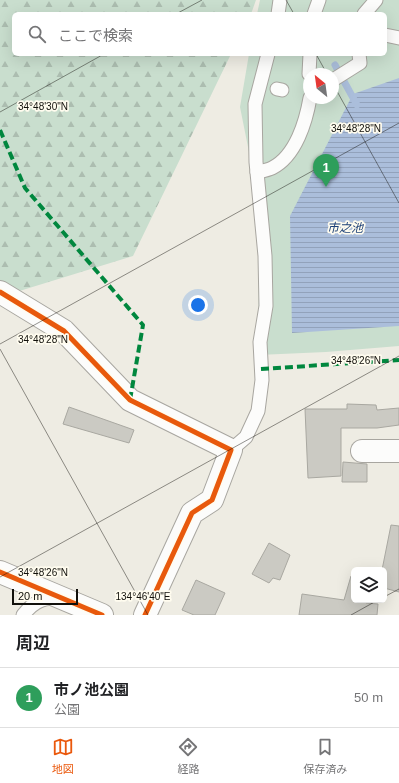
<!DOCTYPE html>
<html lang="ja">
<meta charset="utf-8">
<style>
:root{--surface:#fff;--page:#f2f2f2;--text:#202124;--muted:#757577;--line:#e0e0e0;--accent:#ea580c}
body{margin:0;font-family:Helvetica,"Noto Sans JP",sans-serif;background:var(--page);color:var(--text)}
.controls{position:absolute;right:12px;bottom:12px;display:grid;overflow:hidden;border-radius:6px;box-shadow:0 4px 16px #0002}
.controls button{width:36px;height:36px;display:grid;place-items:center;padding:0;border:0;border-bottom:1px solid var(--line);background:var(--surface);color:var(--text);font:20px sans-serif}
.compass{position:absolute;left:303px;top:68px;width:36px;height:36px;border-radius:50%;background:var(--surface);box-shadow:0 4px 16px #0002;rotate:331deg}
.scale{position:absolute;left:12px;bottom:10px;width:66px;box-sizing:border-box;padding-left:4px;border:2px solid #11100b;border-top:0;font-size:11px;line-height:14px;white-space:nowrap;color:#11100b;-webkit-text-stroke:3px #fffcef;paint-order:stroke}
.you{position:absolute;left:198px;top:305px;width:14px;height:14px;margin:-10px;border:3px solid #fff;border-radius:50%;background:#1a73e8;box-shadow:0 0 0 6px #1a73e833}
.badge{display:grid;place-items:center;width:26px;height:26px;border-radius:50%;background:var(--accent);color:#fff;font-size:13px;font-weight:700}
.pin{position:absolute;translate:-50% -33px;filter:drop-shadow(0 1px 2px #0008)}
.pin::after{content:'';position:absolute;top:21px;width:14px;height:12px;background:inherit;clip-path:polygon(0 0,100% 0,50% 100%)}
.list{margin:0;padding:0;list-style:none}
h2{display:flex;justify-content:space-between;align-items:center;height:52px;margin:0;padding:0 16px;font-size:17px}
h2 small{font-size:13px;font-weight:400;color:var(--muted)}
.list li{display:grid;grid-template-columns:26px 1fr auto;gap:12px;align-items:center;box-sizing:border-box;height:60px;padding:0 16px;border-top:1px solid var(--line)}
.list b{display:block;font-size:15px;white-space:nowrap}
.list p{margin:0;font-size:13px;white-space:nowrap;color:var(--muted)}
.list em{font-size:13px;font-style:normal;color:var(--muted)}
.icon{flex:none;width:22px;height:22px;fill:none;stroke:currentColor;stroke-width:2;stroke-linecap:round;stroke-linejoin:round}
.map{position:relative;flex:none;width:399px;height:615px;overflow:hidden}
.search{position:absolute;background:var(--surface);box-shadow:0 4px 16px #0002;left:12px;right:12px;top:12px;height:44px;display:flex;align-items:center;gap:10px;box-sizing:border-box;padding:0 14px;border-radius:6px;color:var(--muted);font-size:15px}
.sheet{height:112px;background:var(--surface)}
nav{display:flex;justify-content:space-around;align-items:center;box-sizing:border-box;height:56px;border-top:1px solid var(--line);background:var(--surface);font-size:11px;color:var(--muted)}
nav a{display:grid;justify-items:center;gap:2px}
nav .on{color:var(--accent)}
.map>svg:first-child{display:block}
</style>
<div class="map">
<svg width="399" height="615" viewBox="0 0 399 615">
<defs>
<pattern id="forest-firs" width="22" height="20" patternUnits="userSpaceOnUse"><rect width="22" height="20" fill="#c9dece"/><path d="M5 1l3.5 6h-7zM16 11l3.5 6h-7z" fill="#acbdb0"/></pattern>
<pattern id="water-rules" width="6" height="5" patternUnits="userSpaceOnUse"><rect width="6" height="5" fill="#abbedb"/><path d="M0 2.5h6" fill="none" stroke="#92a2bb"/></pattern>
</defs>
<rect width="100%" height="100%" fill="#eeece3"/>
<!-- forest -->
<path fill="url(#forest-firs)" d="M0,0H256L251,14H14V54H231L133,256L0,297Z"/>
<!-- park -->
<path fill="#c9dece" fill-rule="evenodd" d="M260,0H399V346L326,352L258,355L259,272L257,216L250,157L240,107L249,54H385V14H257ZM309,74H333V98H309Z"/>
<!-- water -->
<path fill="url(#water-rules)" d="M399,78V326L292,333L290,216L353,94Z"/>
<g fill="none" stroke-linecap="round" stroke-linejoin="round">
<!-- stream -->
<path stroke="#abbedb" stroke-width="7" d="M335,65L357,105"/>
</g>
<!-- building -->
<g fill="#cbcac3" stroke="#a9a8a1">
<path d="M347,404L376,405L377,410L399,408V425L377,428H341V476L308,478L305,409H347Z"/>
<path d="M69,407L134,430L129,443L63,424Z"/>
<path d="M343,462L367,464V482H342Z"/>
<path d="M391,525L399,526V592L384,588V570H382Z"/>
<path d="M269,543L290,555L280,580L273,578L269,583L252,574Z"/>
<path d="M351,576H354V600H367L366,603L378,604L377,615H299L302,594L344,600Z"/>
<path d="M196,580L225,593L215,615H194L182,610Z"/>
</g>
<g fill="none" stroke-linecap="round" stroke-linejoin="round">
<!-- lane casing -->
<g stroke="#a8a6a0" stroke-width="15">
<g id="lane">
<path d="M278,14L280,0"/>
<path d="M314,14L319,0"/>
<path d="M364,14L376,0"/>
<path d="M385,35L399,38"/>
<path d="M309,74L310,54"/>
<path d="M333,80L360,63L359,54"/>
<path d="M277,89L282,90"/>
<path d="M257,172C262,171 268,170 272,168C296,156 306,121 310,98"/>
<path d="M231,450L246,437L258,411L262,380L260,342L266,306L265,256L256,162L255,104L268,54"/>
<path d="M23,615C32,604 40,598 55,598"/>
</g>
</g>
<!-- street casing -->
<g stroke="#a8a6a0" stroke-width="24">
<g id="street">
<path d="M0,292L64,331L130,400L231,450L212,500L192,513L145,615"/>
<path d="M362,451H399"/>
<path d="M0,572L102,615"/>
</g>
</g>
<!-- lane -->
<use href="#lane" stroke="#fcfcfb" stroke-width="13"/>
<!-- street -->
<use href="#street" stroke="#fcfcfb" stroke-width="22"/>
<!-- quiet -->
<g stroke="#00873e" stroke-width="4" stroke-dasharray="8 4" stroke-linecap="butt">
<path d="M0,130L25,188L143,325L130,400"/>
<path d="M261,369L399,360"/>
</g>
<!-- cycleway casing -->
<g stroke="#fffcef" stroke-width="8">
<g id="cycleway">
<path d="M0,292L64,331L130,400L231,450L212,500L192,513L145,615"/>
<path d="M0,572L102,615"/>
</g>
</g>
<!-- cycleway -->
<use href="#cycleway" stroke="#e8590c" stroke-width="5"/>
</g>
<!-- ticks -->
<path fill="none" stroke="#11100b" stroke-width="1" stroke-opacity="0.45" d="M286,0L294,14M176,14L202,0M316,54L327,74M333,84L399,203M0,112L104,54M0,344L399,123M0,349L148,615M0,577L399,356M384,597L399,589M351,615L378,600"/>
<g text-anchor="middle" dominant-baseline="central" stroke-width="3.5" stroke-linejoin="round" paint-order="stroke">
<!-- water labels -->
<g font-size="12" font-style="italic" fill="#1d4077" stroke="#fffcef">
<text x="345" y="228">市之池</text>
</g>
</g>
<g font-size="10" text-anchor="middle" fill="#11100b" stroke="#fffcef" stroke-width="3.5" stroke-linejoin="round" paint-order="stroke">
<text x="43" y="110">34°48'30"N</text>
<text x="356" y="132">34°48'28"N</text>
<text x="43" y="343">34°48'28"N</text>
<text x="356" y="364">34°48'26"N</text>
<text x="43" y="576">34°48'26"N</text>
<text x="143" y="600">134°46'40"E</text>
</g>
</svg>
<div class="controls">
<button><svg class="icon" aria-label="layers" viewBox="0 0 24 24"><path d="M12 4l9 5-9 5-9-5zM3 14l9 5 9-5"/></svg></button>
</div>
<svg class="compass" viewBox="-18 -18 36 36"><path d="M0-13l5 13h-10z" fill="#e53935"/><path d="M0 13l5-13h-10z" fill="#757577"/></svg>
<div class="scale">20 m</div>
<div class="you"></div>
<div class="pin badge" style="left:326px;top:187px;background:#2e9e5b">1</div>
<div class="search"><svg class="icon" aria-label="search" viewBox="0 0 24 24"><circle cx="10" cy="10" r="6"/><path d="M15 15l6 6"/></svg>ここで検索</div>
</div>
<section class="sheet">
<h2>周辺<small></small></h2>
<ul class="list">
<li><span class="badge" style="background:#2e9e5b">1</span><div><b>市ノ池公園</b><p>公園</p></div><em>50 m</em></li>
</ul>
</section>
<nav>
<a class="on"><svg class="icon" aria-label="map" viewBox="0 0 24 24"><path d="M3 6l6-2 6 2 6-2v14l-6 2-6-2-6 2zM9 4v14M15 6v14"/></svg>地図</a>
<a><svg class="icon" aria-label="directions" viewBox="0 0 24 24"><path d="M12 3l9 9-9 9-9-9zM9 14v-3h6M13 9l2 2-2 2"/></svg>経路</a>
<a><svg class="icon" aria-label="saved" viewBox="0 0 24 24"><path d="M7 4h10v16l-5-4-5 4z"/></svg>保存済み</a>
</nav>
